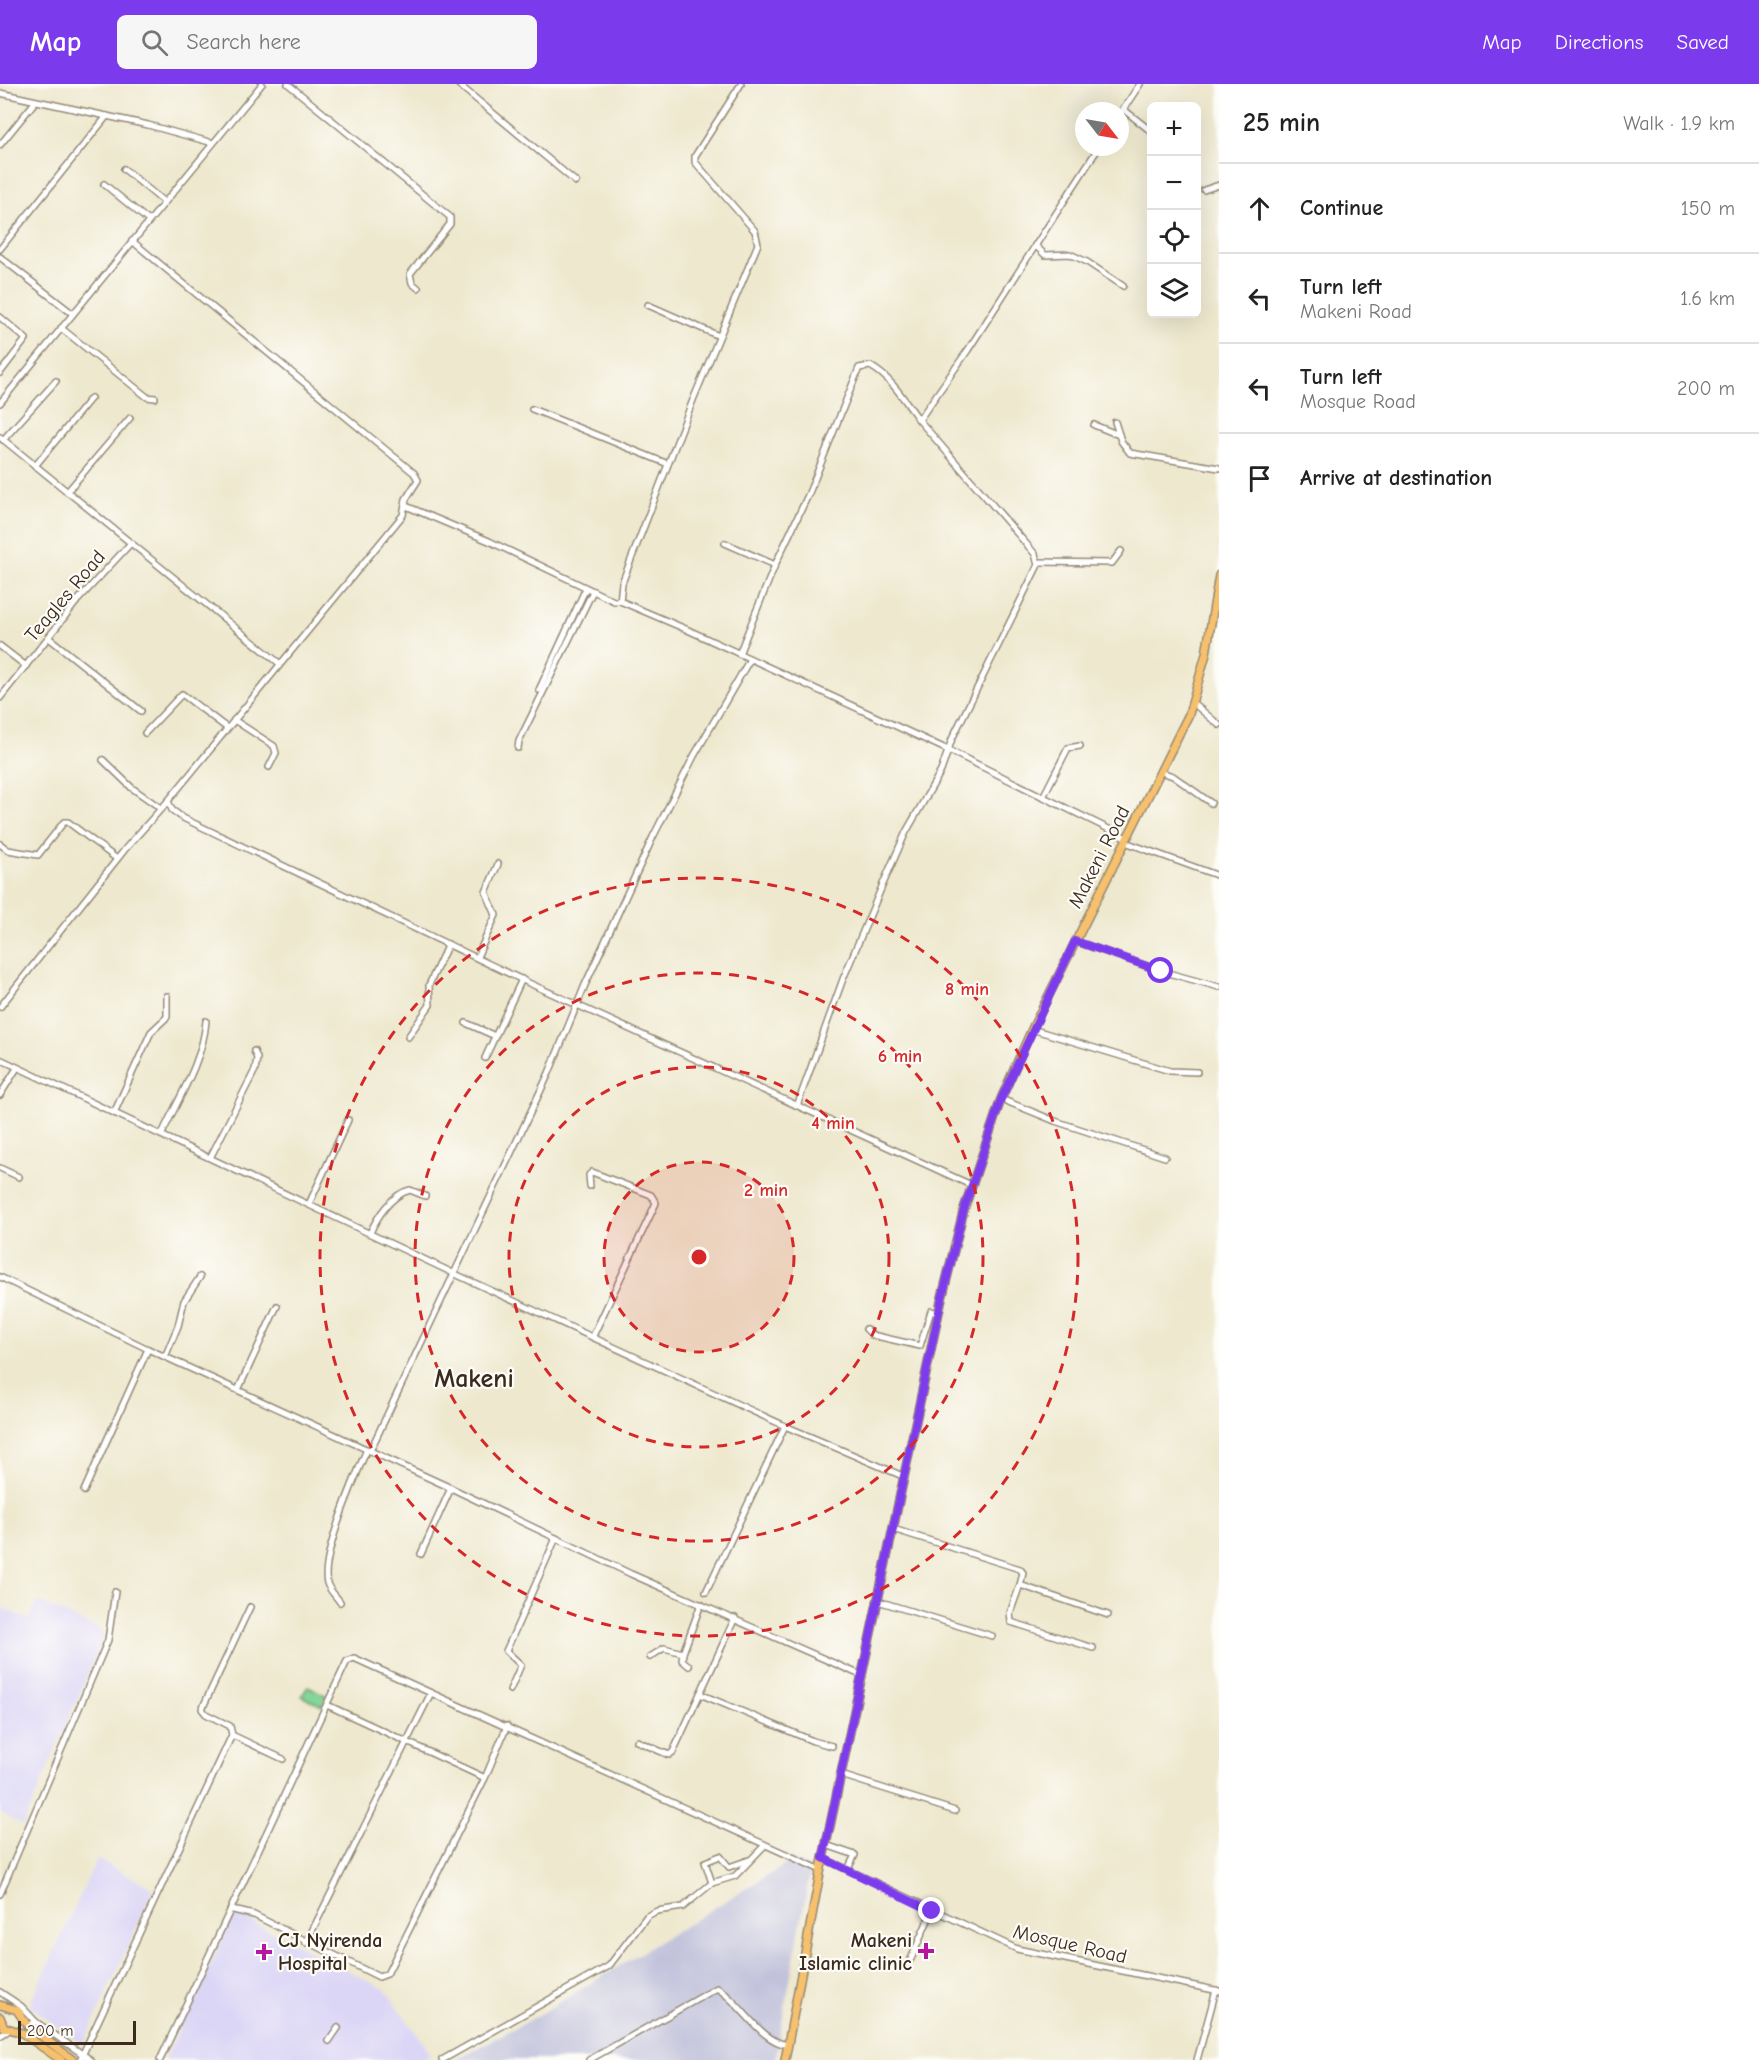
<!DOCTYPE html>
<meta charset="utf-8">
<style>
:root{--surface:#fff;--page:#f6f6f6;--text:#222;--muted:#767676;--line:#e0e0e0;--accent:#7c3aed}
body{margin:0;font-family:"Comic Neue",sans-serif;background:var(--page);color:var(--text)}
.controls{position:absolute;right:18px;top:18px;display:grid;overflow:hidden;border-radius:9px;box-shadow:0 6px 24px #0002}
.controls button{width:54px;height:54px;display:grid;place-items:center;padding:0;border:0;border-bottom:2px solid var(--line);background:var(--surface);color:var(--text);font:30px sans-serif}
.compass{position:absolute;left:1075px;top:18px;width:54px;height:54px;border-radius:50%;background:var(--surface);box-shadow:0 6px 24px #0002;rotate:121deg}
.scale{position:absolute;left:18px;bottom:15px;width:118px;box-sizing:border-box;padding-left:6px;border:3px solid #3b2a1e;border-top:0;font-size:16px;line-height:21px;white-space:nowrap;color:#3b2a1e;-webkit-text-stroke:4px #fdfcf7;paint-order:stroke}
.stop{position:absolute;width:18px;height:18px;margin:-14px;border:4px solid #7c3aed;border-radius:50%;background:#fff}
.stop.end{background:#7c3aed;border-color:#fff;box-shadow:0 2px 6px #0008}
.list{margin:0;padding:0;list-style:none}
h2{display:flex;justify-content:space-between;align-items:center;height:78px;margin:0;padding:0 24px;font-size:26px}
h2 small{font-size:20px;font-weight:400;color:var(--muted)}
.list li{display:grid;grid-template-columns:39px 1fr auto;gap:18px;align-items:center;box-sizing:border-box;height:90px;padding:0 24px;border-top:2px solid var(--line)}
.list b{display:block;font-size:22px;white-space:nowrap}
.list p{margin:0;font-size:20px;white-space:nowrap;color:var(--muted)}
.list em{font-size:20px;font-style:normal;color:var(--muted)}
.icon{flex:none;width:33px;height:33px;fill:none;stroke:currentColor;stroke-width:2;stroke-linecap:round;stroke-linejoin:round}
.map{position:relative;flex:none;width:1219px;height:1976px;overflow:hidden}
header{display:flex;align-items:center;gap:36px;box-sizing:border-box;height:84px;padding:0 30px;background:var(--accent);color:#fff}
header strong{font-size:28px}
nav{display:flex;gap:33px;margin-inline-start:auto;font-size:21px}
.search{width:420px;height:54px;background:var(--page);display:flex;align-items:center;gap:15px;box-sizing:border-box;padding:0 21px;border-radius:9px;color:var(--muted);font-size:22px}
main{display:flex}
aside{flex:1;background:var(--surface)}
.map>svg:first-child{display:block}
</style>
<header>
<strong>Map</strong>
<div class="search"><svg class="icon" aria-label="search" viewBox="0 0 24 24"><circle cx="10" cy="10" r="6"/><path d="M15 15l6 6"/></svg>Search here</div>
<nav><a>Map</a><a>Directions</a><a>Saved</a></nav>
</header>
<main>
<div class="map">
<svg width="1219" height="1976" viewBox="0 0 1219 1976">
<rect width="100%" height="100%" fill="#fdfcf7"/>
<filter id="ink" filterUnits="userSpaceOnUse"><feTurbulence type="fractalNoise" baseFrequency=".0167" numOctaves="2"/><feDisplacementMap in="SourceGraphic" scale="12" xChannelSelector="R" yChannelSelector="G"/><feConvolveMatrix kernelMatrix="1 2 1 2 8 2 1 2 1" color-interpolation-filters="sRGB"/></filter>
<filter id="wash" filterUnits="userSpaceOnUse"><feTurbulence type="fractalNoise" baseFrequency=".008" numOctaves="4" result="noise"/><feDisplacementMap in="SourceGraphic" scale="24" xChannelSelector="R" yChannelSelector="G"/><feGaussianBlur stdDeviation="1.35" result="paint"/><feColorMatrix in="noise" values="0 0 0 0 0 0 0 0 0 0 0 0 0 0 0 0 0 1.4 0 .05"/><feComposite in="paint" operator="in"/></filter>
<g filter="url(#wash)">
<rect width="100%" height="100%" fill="#eee8ce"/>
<!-- built -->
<g fill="#dcd6f6">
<path d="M37,1517L103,1547L102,1557L23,1742L0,1728V1523L29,1535Z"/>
<path d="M97,1775L154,1805L83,1961L29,1922Z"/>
<path d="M235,1829L386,1906L431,1970L421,1976H164Z"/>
</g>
<!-- industrial -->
<path fill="#c2c2dc" d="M793,1776L811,1784L775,1976H608L604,1973L600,1976H455L539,1931Z"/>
<!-- green -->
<path fill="#82d699" stroke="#5e805c" stroke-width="1.5" d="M308,1602L327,1612L322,1622L302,1612Z"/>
</g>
<g filter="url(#ink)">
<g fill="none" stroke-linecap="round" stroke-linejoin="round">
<!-- minor casing -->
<g stroke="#948976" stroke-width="8">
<g id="minor">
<path d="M288,0L450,133V140L410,190L412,199L418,204"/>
<path d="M458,0L576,98"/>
<path d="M741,0L695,72V78L755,147L758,160L693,316L622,499L620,517L688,546L948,666L1127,754"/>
<path d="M0,9L148,41L213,59"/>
<path d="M1123,25L1152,48"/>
<path d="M1120,30L1140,0"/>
<path d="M0,61L35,18"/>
<path d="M124,85L164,118"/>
<path d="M104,100L149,137"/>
<path d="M1204,106L1219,101"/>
<path d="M1035,161L1045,171L1070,170L1087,178L1123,202"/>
<path d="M0,165L107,32"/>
<path d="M0,173L73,230"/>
<path d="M648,221L719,252"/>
<path d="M0,233L26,255L0,289"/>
<path d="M61,244L147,313L155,314"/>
<path d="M0,319L262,0"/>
<path d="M532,325L668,380"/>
<path d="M1115,338L1121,357L1130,369L1219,384"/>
<path d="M1094,341L1119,351"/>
<path d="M0,353L279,579"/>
<path d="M3,356L56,297"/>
<path d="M35,382L91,314"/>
<path d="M67,408L130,334"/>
<path d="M406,422L489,457L614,517H620"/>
<path d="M725,459L775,481"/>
<path d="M1038,478L1112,479L1121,467"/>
<path d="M49,554L141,627"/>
<path d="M0,562L26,582"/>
<path d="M739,570L775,481L809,409L859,284L870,282C891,293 905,317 919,336L968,266L1099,63"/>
<path d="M539,606L586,504"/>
<path d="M0,614L78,516L131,459"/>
<path d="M1193,619L1219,641"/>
<path d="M234,636L274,662L276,669L269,683"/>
<path d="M145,649L182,610L227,644"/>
<path d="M518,664L519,657L593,507"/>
<path d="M103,676L132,704L162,725"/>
<path d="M1161,688L1173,692L1211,719"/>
<path d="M1043,713L1068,664L1080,662"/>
<path d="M168,717L172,726L183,734L531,900L971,1101"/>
<path d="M1125,758L1219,792"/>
<path d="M0,760L8,766L38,771L64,738H68L117,775"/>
<path d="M1075,857L1161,887L1219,903"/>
<path d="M477,873L496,831L486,808L498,780"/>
<path d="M0,923L126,764L168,717L403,431L406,415L418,396L414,389L132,157"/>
<path d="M466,939L495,952"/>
<path d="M1032,945L1170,987L1197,988"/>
<path d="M408,953L430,921L429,901L448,860"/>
<path d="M485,974L522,895"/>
<path d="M0,975L453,1189L785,1342L905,1393"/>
<path d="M0,1011L17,984"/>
<path d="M1001,1015L1055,1037L1165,1073"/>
<path d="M797,1022L843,895L883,800L906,748L941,687L952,655L1038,481L1035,470L919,336"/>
<path d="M114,1029L151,948L167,933V912"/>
<path d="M162,1050C178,1015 203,977 206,937"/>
<path d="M210,1074L255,986L257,974L254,967"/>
<path d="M0,1084L19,1093"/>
<path d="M590,1102L589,1091L592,1088L651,1111L656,1119L593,1252"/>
<path d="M309,1120L348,1036"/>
<path d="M370,1149C377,1133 392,1110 410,1106L425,1112"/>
<path d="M0,1193L148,1265L451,1404L631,1490L863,1592"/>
<path d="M866,1245L872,1251L920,1262L931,1227L939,1229"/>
<path d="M165,1273L178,1242L184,1217L200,1193"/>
<path d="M238,1306L277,1222"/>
<path d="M370,1367L549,989L585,901L653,753L694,672L750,575"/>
<path d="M84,1407L148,1265"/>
<path d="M893,1445L1020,1485L1023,1489L1020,1501L1108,1531"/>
<path d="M421,1470L451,1404"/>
<path d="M1020,1501L1010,1529L1011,1538L1093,1564"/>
<path d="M706,1508L785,1342"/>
<path d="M878,1517L992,1552"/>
<path d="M340,1518C336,1512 329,1506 327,1499C320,1473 356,1392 367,1365"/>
<path d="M650,1573L664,1564L683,1569"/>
<path d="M689,1582L682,1576L683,1569L701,1520"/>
<path d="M510,1606L521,1581L506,1567L556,1454"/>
<path d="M700,1610L813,1657L832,1662"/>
<path d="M232,1651L283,1675"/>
<path d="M637,1657L669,1671L673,1668L735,1534"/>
<path d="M841,1691L955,1727"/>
<path d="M485,1694L507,1642"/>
<path d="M826,1761L855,1771L848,1785"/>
<path d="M823,1774L1017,1865L1219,1907"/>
<path d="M712,1799L705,1778L720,1772L729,1783L749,1776"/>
<path d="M0,1810L108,1556L115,1508"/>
<path d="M233,1826L254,1831L379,1893L387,1890L485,1694L327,1621"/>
<path d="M306,1859L431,1609"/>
<path d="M911,1875L932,1827"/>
<path d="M0,1908L21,1922L36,1938"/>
<path d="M27,1941L36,1938L91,1976"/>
<path d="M0,1952L11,1945"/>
<path d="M329,1957L338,1944"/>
<path d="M80,1976L232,1651L230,1642L206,1630L202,1625L250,1523"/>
<path d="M160,1976L347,1577L354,1574L821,1786"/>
<path d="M442,1976L609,1882L647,1832L657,1827L683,1823L712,1799L735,1792L765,1761"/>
<path d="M589,1976L717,1904C742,1919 759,1957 788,1961"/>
<path d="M1197,1976L1216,1906"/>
</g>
</g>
<!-- major casing -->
<g stroke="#948976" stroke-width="10">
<g id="major">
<path d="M0,1921L17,1926L27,1941L73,1976"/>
<path d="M0,1933L4,1943L22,1949L61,1976"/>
<path d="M785,1976L820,1789L941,1218L964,1125L1001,1015L1032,945L1189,630L1206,570L1219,491"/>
</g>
</g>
<!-- minor -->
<use href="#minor" stroke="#fff" stroke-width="5"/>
<!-- major -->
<use href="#major" stroke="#f7c06c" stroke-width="7"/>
</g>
</g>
<g fill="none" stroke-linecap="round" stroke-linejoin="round" filter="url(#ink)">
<!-- route -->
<path stroke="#7c3aed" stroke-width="8" d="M932,1827L823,1774L941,1218L964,1125L1001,1015L1075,857L1161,887"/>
</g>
<!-- distance rings -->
<circle cx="699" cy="1173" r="95" fill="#d62828" fill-opacity=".12"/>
<g fill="none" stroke="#d62828" stroke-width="3" stroke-dasharray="10 8">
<circle cx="699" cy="1173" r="95"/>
<circle cx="699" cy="1173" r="190"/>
<circle cx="699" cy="1173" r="284"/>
<circle cx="699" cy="1173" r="379"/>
</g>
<!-- markers -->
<g fill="#b5179e" stroke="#fdfcf7" stroke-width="2">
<path d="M923 1858h6v6h6v6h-6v6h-6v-6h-6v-6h6z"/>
<path d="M261 1859h6v6h6v6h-6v6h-6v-6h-6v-6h6z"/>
</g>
<g text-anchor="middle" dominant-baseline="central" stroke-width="4.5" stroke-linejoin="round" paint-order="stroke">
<!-- street labels -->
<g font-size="20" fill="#3b2a1e" stroke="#fdfcf7">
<text transform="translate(65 512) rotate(-50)">Teagles Road</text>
<text transform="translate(1099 773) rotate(-63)">Makeni Road</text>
<text transform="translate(1070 1860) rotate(13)">Mosque Road</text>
</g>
<!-- poi labels -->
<g font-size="20" font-weight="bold" fill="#3b2a1e" stroke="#fdfcf7" text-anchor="start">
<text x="278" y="1856">CJ Nyirenda<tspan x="278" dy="23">Hospital</tspan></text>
<text x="912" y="1856" text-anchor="end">Makeni<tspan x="912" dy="23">Islamic clinic</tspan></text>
</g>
<!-- district labels -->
<g font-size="26" font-weight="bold" fill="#3b2a1e" stroke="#fdfcf7">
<text x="474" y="1295">Makeni</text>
</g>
</g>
<circle cx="699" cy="1173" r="9" fill="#d62828" stroke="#fdfcf7" stroke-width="3"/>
<g font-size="18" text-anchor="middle" font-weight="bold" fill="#d62828" stroke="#fdfcf7" stroke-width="4.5" stroke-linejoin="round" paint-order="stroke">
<text x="967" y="911">8 min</text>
<text x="900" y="978">6 min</text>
<text x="833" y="1045">4 min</text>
<text x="766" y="1112">2 min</text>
</g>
</svg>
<div class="controls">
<button>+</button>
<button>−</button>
<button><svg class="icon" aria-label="locate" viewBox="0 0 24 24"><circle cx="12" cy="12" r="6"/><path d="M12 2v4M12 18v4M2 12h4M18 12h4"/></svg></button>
<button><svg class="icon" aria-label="layers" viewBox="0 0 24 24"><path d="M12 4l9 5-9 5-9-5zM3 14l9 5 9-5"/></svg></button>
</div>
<svg class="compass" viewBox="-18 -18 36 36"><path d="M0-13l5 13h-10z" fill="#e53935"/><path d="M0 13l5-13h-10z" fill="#767676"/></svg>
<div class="scale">200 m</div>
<div class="stop" style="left:1161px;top:887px"></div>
<div class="stop end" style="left:932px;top:1827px"></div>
</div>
<aside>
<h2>25 min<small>Walk · 1.9 km</small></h2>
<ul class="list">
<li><svg class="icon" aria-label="ahead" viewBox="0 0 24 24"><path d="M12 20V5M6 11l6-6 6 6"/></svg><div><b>Continue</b></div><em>150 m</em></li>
<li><svg class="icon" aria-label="left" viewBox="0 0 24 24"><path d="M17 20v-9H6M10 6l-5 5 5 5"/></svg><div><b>Turn left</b><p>Makeni Road</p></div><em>1.6 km</em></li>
<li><svg class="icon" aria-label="left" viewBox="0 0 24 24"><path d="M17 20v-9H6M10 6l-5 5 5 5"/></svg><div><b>Turn left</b><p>Mosque Road</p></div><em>200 m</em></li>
<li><svg class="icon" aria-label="arrive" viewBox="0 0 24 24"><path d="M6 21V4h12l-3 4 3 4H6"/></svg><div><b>Arrive at destination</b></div></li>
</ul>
</aside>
</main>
